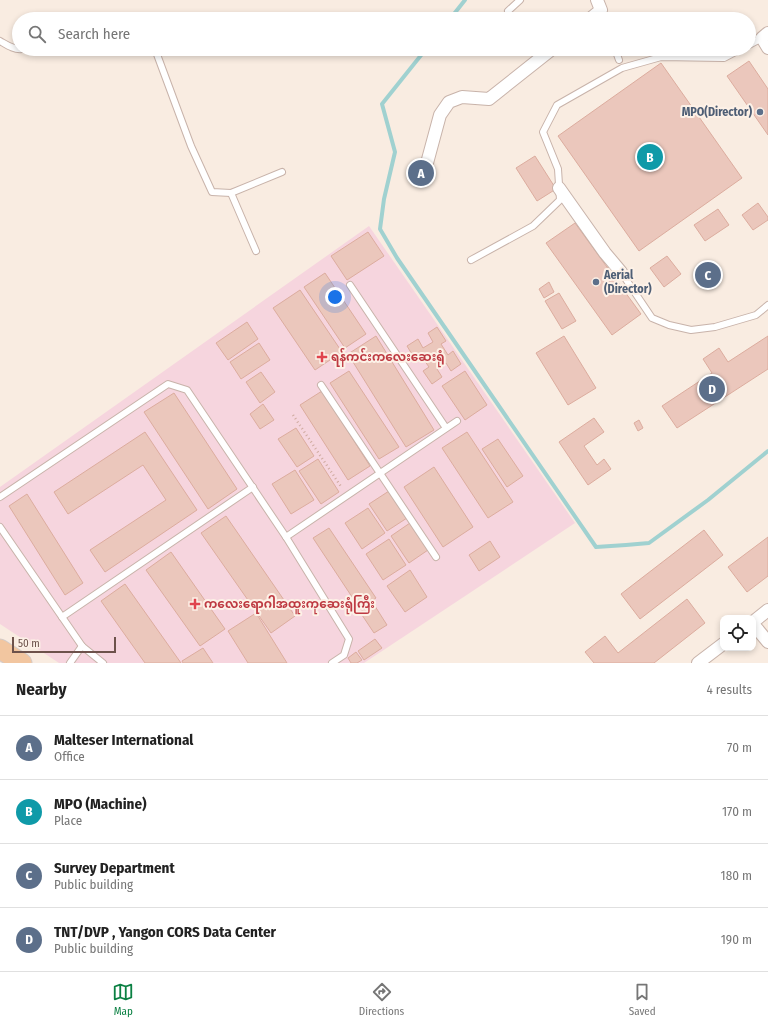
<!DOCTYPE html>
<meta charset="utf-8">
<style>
:root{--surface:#fff;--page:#f6f6f6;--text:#222;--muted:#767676;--line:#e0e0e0;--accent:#0b8043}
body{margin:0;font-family:"Fira Sans Condensed","Noto Sans Myanmar",sans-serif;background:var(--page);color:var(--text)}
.controls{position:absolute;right:12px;bottom:12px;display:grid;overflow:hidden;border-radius:8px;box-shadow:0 2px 6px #0003}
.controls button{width:36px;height:36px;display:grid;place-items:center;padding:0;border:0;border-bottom:1px solid var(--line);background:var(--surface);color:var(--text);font:20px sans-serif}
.scale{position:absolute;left:12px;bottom:10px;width:104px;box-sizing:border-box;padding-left:4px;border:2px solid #6d524b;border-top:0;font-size:11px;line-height:14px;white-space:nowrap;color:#6d524b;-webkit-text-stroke:3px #fdf1e7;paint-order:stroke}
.you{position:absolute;left:335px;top:297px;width:14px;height:14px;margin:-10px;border:3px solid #fff;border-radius:50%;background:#1a73e8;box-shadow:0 0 0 6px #1a73e833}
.badge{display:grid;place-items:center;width:26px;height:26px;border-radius:50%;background:var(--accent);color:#fff;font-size:13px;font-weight:700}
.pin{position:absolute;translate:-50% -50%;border:2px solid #fff;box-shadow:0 1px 4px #0006}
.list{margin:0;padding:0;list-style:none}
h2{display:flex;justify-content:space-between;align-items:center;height:52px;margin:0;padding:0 16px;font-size:17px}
h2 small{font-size:13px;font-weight:400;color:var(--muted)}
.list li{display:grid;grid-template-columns:26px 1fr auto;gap:12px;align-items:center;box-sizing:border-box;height:64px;padding:0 16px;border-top:1px solid var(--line)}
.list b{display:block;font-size:15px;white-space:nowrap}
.list p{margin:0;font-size:13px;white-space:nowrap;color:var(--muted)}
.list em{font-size:13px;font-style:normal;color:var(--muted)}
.icon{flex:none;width:22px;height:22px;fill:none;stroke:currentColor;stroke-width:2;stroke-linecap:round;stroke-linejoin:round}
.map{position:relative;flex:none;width:768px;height:663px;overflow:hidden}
.search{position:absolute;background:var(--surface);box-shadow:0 2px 6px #0003;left:12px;right:12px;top:12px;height:44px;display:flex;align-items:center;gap:10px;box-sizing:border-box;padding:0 14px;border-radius:22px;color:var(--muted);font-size:15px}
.sheet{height:308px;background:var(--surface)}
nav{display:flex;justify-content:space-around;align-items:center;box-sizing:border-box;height:56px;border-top:1px solid var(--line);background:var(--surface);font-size:11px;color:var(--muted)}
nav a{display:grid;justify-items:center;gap:2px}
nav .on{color:var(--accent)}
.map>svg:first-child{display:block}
</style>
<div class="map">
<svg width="768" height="663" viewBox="0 0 768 663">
<rect width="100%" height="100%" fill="#f9ece1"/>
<!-- medical -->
<path fill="#f6d5de" d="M369,226L575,523L364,663H59L0,624V487Z"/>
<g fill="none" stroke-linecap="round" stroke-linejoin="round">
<!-- stream -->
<g stroke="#a0d1d0" stroke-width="4">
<path d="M450,19L465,0"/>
<path d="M426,49L382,104L395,152L384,199L380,229L397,258L596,547L626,545L649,543L708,500L768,451"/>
</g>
</g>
<!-- building -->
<g fill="#ebc7bc" stroke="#dcac9e">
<path d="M749,61L768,89V135L727,76Z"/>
<path d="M661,63L742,178L639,251L558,136Z"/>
<path d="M535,156L556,189L537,201L516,168Z"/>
<path d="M758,203L768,217V220L753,230L742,215Z"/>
<path d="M718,209L729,225L705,241L694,225Z"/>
<path d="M575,223L641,314L612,335L546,243Z"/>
<path d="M368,232L384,256L347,280L331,256Z"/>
<path d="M667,256L681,274L664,287L650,268Z"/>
<path d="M325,273L366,334L345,348L304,287Z"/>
<path d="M549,282L554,292L544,298L539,289Z"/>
<path d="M300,290L342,352L315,370L273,308Z"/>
<path d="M559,293L576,321L562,329L545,301Z"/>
<path d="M247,322L258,339L228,360L216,343Z"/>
<path d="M437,327L446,341L441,344L448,355L453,351L461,364L451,371L446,363L437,369L442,377L432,384L423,371L429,367L422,357L416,361L407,346L418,339L423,348L433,342L428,333Z"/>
<path d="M376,336L434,430L406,447L348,354Z"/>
<path d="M564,336L596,388L568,405L536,353Z"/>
<path d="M768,336V369L677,428L662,406L712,373L703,359L719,348L728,362Z"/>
<path d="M259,343L270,360L241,379L230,362Z"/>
<path d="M349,371L399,447L379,459L330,383Z"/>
<path d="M465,371L487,405L465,420L442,386Z"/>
<path d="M261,372L275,392L260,403L246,382Z"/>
<path d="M322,391L370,466L348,480L300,405Z"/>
<path d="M174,393L237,489L208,509L144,412Z"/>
<path d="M263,404L274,420L260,429L250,414Z"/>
<path d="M594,418L604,432L584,446L597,465L604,459L611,469L588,485L559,442Z"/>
<path d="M639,420L643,428L638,431L634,423Z"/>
<path d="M296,428L314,456L297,467L278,439Z"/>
<path d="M145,432L197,510L105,572L90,550L166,500L143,465L68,514L54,492Z"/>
<path d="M467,432L513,502L488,518L442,448Z"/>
<path d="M498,439L523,476L507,487L482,449Z"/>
<path d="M318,459L339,492L321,504L299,471Z"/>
<path d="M434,467L473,527L443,547L404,487Z"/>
<path d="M295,470L314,500L291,514L272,484Z"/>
<path d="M389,491L407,518L387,531L369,504Z"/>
<path d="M27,494L83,583L65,595L9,506Z"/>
<path d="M368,508L385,533L362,549L345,523Z"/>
<path d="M226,516L295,616L271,633L201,533Z"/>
<path d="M410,523L428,550L409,563L391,536Z"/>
<path d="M329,528L376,598L360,609L313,538Z"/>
<path d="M704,530L723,555L640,619L621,594Z"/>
<path d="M768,537V576L747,592L728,567Z"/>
<path d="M389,539L406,565L383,580L366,554Z"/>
<path d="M490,541L500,557L479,571L469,555Z"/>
<path d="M171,552L225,629L200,646L146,570Z"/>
<path d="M410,570L427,597L405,612L387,586Z"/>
<path d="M125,584L181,663H145L101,601Z"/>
<path d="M687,599L705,623L654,663H594L585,652L605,636L618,653Z"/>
<path d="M373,603L387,625L374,633L360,612Z"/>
<path d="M256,613L287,663H248L228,631Z"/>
<path d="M375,639L382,648L364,660L358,651Z"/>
<path d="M203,648L213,663H183L182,661Z"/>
<path d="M356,652L362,660L357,663H351L348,658Z"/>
</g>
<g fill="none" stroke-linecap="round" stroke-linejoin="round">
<!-- lane casing -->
<g stroke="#c8b3aa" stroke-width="8">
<g id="lane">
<path d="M508,11L520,0"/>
<path d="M0,41C7,45 14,50 22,49"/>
<path d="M749,45L762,38"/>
<path d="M155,49L191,146L212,192L231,193L282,172"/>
<path d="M615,49L619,60"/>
<path d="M231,193L256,251"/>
<path d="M471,260L533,226L560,200L558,169L543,132L557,105L622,68L661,57L724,58L741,49"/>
<path d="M621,272L652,318L669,325L691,330L715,327L756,315L768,305"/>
<path d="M350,285L446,428"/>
<path d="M321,385L436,557"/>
<path d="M0,497L168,384L187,390L286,537L349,639L344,655L332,663"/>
<path d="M0,527L82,646L103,663"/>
<path d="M286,537L457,421"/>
<path d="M62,617L253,487"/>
<path d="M70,663L82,646"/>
</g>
</g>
<!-- street casing -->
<g stroke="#c8b3aa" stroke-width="14">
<g id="street">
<path d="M590,19L601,10L597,0"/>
<path d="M768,33L762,38L768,48"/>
<path d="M427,163L440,115L449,102L462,97L489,99L552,49"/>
<path d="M559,188L605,253L621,272"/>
<path d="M753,622L768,610"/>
<path d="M753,624L768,642"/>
<path d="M698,663L723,644"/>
</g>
</g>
<!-- primary casing -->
<g stroke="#d3cbc9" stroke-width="21">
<path id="primary" d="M0,649L22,663"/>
</g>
<!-- path -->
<path stroke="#d0aba0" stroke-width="2.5" stroke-dasharray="1 3" stroke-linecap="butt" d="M293,415L342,488"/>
<!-- lane -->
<use href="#lane" stroke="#fff" stroke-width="6"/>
<!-- street -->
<use href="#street" stroke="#fff" stroke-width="12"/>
<!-- primary -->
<use href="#primary" stroke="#f2c6a0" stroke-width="19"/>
</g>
<!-- markers -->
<g fill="#5c6f8a" stroke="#fdf1e7" stroke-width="1.5">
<circle cx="760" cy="112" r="4"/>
<circle cx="596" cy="282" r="4"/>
</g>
<g fill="#e0444e" stroke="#fdf1e7" stroke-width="1.5">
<path d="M320 351h4v4h4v4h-4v4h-4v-4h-4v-4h4z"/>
<path d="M193 598h4v4h4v4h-4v4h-4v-4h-4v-4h4z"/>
</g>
<g text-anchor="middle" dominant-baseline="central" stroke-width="4" stroke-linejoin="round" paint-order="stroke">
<!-- service labels -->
<g font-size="12" font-weight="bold" fill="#4e5e75" stroke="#fdf1e7" text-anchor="end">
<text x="752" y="112">MPO(Director)</text>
<text x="604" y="275" text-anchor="start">Aerial<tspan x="604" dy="14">(Director)</tspan></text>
</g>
<!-- health labels -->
<g font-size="12" font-weight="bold" fill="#be3a42" stroke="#fdf1e7" text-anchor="start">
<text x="331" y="357">ရန်ကင်းကလေးဆေးရုံ</text>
<text x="204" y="604">ကလေးရောဂါအထူးကုဆေးရုံကြီး</text>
</g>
</g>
</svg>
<div class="controls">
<button><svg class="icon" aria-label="locate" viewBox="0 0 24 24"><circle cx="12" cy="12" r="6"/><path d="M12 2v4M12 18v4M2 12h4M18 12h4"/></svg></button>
</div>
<div class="scale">50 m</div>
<div class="you"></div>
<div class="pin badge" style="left:421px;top:173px;background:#5c6f8a">A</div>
<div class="pin badge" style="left:650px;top:157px;background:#0f9aa8">B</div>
<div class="pin badge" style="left:708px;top:275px;background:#5c6f8a">C</div>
<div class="pin badge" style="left:712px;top:389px;background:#5c6f8a">D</div>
<div class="search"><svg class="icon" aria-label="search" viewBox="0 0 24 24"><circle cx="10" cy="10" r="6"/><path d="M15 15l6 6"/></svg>Search here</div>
</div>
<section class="sheet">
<h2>Nearby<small>4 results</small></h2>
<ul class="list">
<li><span class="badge" style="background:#5c6f8a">A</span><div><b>Malteser International</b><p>Office</p></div><em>70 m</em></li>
<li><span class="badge" style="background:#0f9aa8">B</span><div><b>MPO (Machine)</b><p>Place</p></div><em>170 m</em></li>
<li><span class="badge" style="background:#5c6f8a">C</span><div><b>Survey Department</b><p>Public building</p></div><em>180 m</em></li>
<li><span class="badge" style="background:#5c6f8a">D</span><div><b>TNT/DVP , Yangon CORS Data Center</b><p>Public building</p></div><em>190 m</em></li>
</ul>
</section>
<nav>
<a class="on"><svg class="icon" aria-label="map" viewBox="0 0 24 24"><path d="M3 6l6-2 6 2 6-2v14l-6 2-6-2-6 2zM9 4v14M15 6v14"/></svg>Map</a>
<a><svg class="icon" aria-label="directions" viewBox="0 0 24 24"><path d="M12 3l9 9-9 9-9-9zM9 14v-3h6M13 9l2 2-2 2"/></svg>Directions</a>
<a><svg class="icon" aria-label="saved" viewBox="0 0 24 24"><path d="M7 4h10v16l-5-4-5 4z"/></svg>Saved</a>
</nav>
